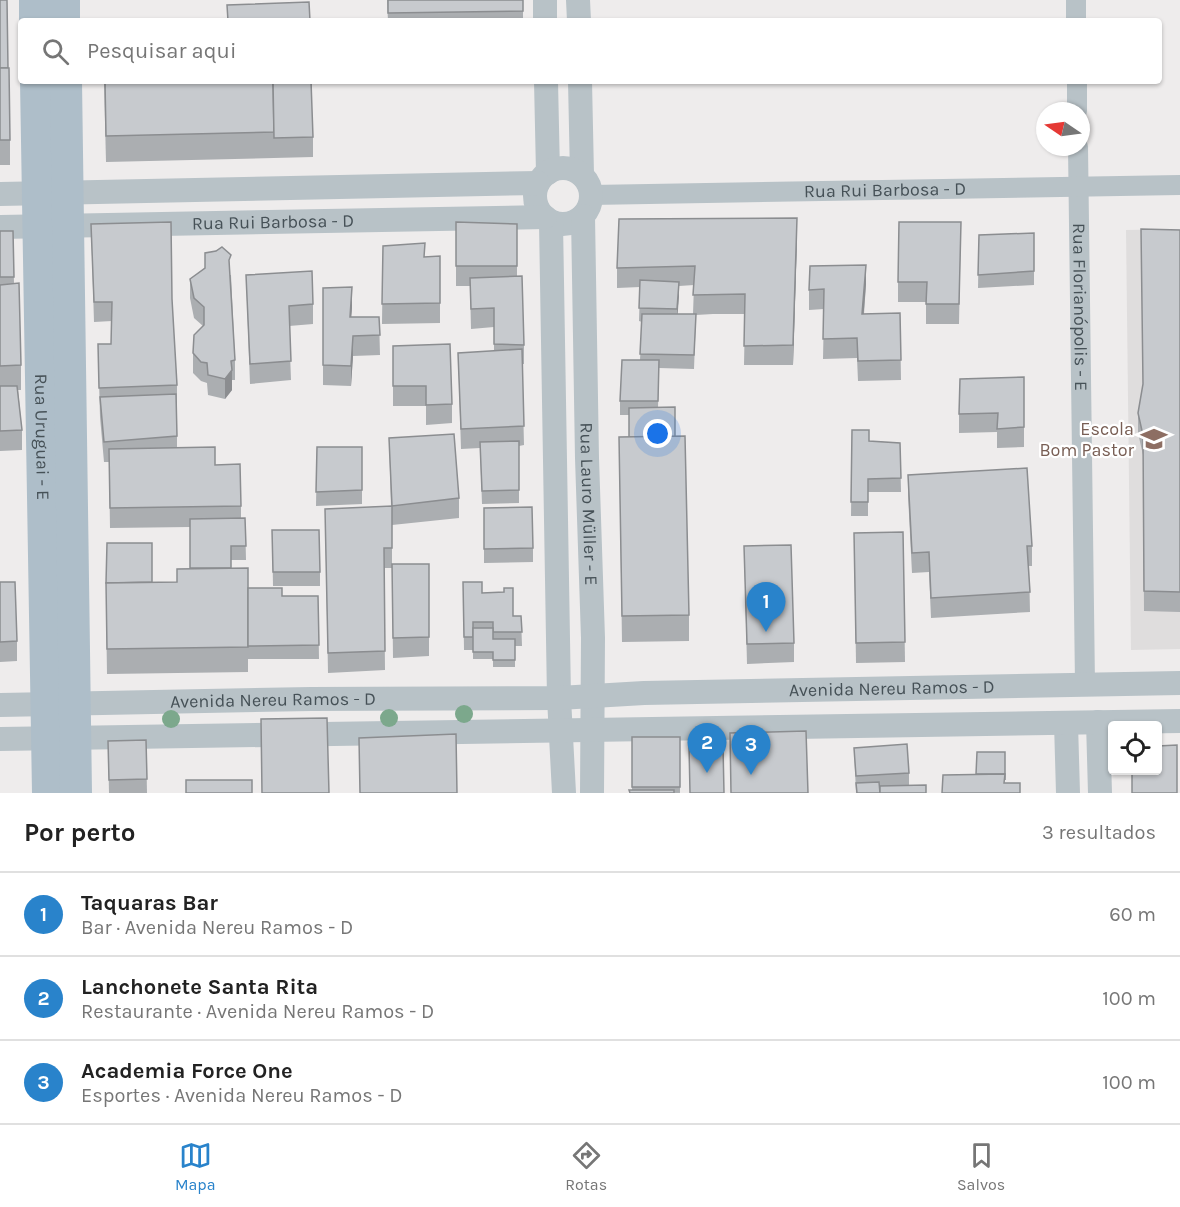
<!DOCTYPE html>
<html lang="pt">
<meta charset="utf-8">
<style>
:root{--surface:#fff;--page:#f6f6f6;--text:#222;--muted:#767676;--line:#e0e0e0;--accent:#2983cb}
body{margin:0;font-family:Karla,sans-serif;background:var(--page);color:var(--text)}
.controls{position:absolute;right:18px;bottom:18px;display:grid;overflow:hidden;border-radius:6px;box-shadow:0 2px 4px #0004}
.controls button{width:54px;height:54px;display:grid;place-items:center;padding:0;border:0;border-bottom:2px solid var(--line);background:var(--surface);color:var(--text);font:30px sans-serif}
.compass{position:absolute;left:1036px;top:102px;width:54px;height:54px;border-radius:50%;background:var(--surface);box-shadow:0 2px 4px #0004;rotate:283deg}
.you{position:absolute;left:658px;top:434px;width:21px;height:21px;margin:-15px;border:4px solid #fff;border-radius:50%;background:#1a73e8;box-shadow:0 0 0 9px #1a73e833}
.badge{display:grid;place-items:center;width:39px;height:39px;border-radius:50%;background:var(--accent);color:#fff;font-size:20px;font-weight:700}
.pin{position:absolute;translate:-50% -50px;filter:drop-shadow(0 2px 3px #0008)}
.pin::after{content:'';position:absolute;top:32px;width:21px;height:18px;background:inherit;clip-path:polygon(0 0,100% 0,50% 100%)}
.list{margin:0;padding:0;list-style:none}
h2{display:flex;justify-content:space-between;align-items:center;height:78px;margin:0;padding:0 24px;font-size:26px}
h2 small{font-size:20px;font-weight:400;color:var(--muted)}
.list li{display:grid;grid-template-columns:39px 1fr auto;gap:18px;align-items:center;box-sizing:border-box;height:84px;padding:0 24px;border-top:2px solid var(--line)}
.list b{display:block;font-size:22px;white-space:nowrap}
.list p{margin:0;font-size:20px;white-space:nowrap;color:var(--muted)}
.list em{font-size:20px;font-style:normal;color:var(--muted)}
.icon{flex:none;width:33px;height:33px;fill:none;stroke:currentColor;stroke-width:2;stroke-linecap:round;stroke-linejoin:round}
.map{position:relative;flex:none;width:1180px;height:793px;overflow:hidden}
.search{position:absolute;background:var(--surface);box-shadow:0 2px 4px #0004;left:18px;right:18px;top:18px;height:66px;display:flex;align-items:center;gap:15px;box-sizing:border-box;padding:0 21px;border-radius:6px;color:var(--muted);font-size:22px}
.sheet{height:330px;background:var(--surface)}
nav{display:flex;justify-content:space-around;align-items:center;box-sizing:border-box;height:84px;border-top:2px solid var(--line);background:var(--surface);font-size:16px;color:var(--muted)}
nav a{display:grid;justify-items:center;gap:3px}
nav .on{color:var(--accent)}
.map>svg:first-child{display:block}
</style>
<div class="map">
<svg width="1180" height="793" viewBox="0 0 1180 793">
<rect width="100%" height="100%" fill="#eeecec"/>
<!-- education -->
<path fill="#dfdddd" d="M1180,229V649L1131,650L1126,230Z"/>
<g fill="none" stroke-linecap="round" stroke-linejoin="round">
<!-- minor -->
<g stroke="#b8c2c7" stroke-width="20">
<path d="M1076,0V21"/>
<path d="M1077,81V111"/>
<path id="s1" d="M1078,147L1085,684"/>
<path id="s2" d="M591,195L1180,185"/>
</g>
<!-- tertiary -->
<g stroke="#b8c2c7" stroke-width="24">
<path d="M545,0V21"/>
<path d="M578,0L579,21"/>
<path d="M546,81L548,173"/>
<path d="M580,81L582,175"/>
<circle cx="563" cy="196" r="28"/>
<path d="M0,194L538,183"/>
<path id="s3" d="M583,216L587,458L593,638L592,793"/>
<path d="M551,222L559,698L564,793"/>
<path id="s4" d="M0,227L545,217"/>
<path id="s5" d="M0,705L311,699L559,698L644,693L1180,683"/>
<path d="M1098,722L1100,793"/>
<path d="M1066,723L1068,793"/>
<path d="M0,739L1180,721"/>
</g>
<!-- primary -->
<g stroke="#aebec9" stroke-width="32">
<path d="M35,0V21"/>
<path d="M64,0V21"/>
<path id="s6" d="M36,81L48,793"/>
<path d="M66,81L76,793"/>
</g>
</g>
<!-- trees -->
<g fill="#7ca88c">
<circle cx="464" cy="714" r="9"/>
<circle cx="389" cy="718" r="9"/>
<circle cx="171" cy="719" r="9"/>
</g>
<!-- wall -->
<g fill="#abaeb1" fill-rule="evenodd">
<path d="M0,0L10,140V165H0Z"/>
<path d="M387,0H523V21H388Z"/>
<path d="M104,81L313,137V157L106,162Z"/>
<path d="M456,222L517,224V276L524,345V364H522L524,445L519,446V503L482,504L480,448L461,449L458,353L494,351V327L471,329L470,286H456Z"/>
<path d="M961,222L959,324H926V302H898V282Z"/>
<path d="M91,224L172,299L177,385V448L215,465L241,506V518H245L246,560H231V568L248,588L282,596H318L319,659H248V672L107,674L106,608L152,582H177L190,568V527L110,528L109,462H104L100,417L98,344H111L112,321L94,322Z"/>
<path d="M1180,230V612L1144,611L1143,455L1138,433V413L1143,386Z"/>
<path d="M0,231H13L14,284L21,365V390H18L22,430V450L0,451Z"/>
<path d="M1034,233V285L978,288L979,235Z"/>
<path d="M797,238L793,365H744L745,314H713L696,315L694,369L659,368L658,408L675,437L689,615V641L622,642L619,437H629V415H620V401L640,360L642,322L639,321L640,287L617,288V268ZM694,285L693,314H677L679,286Z"/>
<path d="M383,246L425,257L440,256V323L382,324Z"/>
<path d="M231,275L235,360V380H232V390L225,399L208,395L207,383L201,381L193,373V353L203,326L194,318L190,298V279Z"/>
<path d="M246,275L313,304V324L289,326L291,380L250,384Z"/>
<path d="M866,284L864,314L900,313L901,380L858,381L857,358L823,359L824,309L809,310V290Z"/>
<path d="M323,288L352,307L351,317H379L380,355L353,356L351,386L323,385Z"/>
<path d="M393,346L452,404V423L426,425V406H393Z"/>
<path d="M1024,377V447L997,448V432L959,433V414Z"/>
<path d="M852,430L869,441L900,443L901,492H868V516H851Z"/>
<path d="M389,438L459,498V518L392,525V564H429V656L393,658L392,568H384L385,670L328,673L325,509L391,506Z"/>
<path d="M317,447H362V504L316,506Z"/>
<path d="M908,475L1032,546V566H1029L1030,612L931,618L929,572L912,573L908,495Z"/>
<path d="M484,508L533,548V562L484,563Z"/>
<path d="M272,530L320,572V586H273Z"/>
<path d="M903,532L905,662L856,663L854,533Z"/>
<path d="M744,546L794,643V662L747,664Z"/>
<path d="M0,582L17,641V661L0,662Z"/>
<path d="M463,582L482,593L513,616H521L522,646H515V667H493V659H473V650H464Z"/>
<path d="M632,737H680V793H629L632,790Z"/>
<path d="M146,740L147,793H109L108,741Z"/>
<path d="M854,748L909,773V785L926,793H856Z"/>
</g>
<!-- shaded-wall -->
<g fill="#8b8d90">
<path d="M797,218V238L793,365V345Z"/>
<path d="M866,265V284L862,334V314Z"/>
<path d="M679,282V296L677,323V309Z"/>
<path d="M352,287V307L350,337V317Z"/>
<path d="M353,336V356L351,386V366Z"/>
<path d="M232,370V390L225,399V379Z"/>
</g>
<!-- building -->
<g fill="#c7cace" stroke="#8b8d90" stroke-width="1.5">
<path d="M0,0H7L8,68H0Z"/>
<path d="M388,0H523V11L388,13Z"/>
<path d="M309,2L310,21H228L227,5Z"/>
<path d="M0,68H9L10,140H0Z"/>
<path d="M105,81H273L274,132L106,136Z"/>
<path d="M273,81H311L313,137L274,138Z"/>
<path d="M797,218L793,345L744,346L745,294L693,295L695,266L617,268L619,219Z"/>
<path d="M171,222L172,299L177,385L99,388L98,344H111L112,302H94L91,224Z"/>
<path d="M456,222L517,224V266H456Z"/>
<path d="M899,222H961L959,304H926L927,282H898Z"/>
<path d="M1141,229L1180,230V592L1144,591L1143,435L1138,413L1143,384Z"/>
<path d="M0,231H13L14,277H0Z"/>
<path d="M1034,233V271L978,275L979,235Z"/>
<path d="M425,243L424,257L440,256V303L382,304L383,246Z"/>
<path d="M222,247L231,255L229,260L235,360L231,361L232,370L225,379L208,375L207,363L201,362L193,353L194,335L204,325V307L194,298L190,279L205,268V253L216,251Z"/>
<path d="M866,265L862,314L900,313L901,360L858,361L857,338L823,339L824,289L809,290L810,266Z"/>
<path d="M312,271L313,304L289,306L291,361L250,364L246,275Z"/>
<path d="M522,276L524,345L494,344V308L471,309L470,278Z"/>
<path d="M640,280L679,282L677,309L639,308Z"/>
<path d="M19,283L21,365L0,366V285Z"/>
<path d="M352,287L350,317H379L380,335L353,336L351,366L323,365V288Z"/>
<path d="M642,314H696L694,355L640,354Z"/>
<path d="M450,344L452,404L426,405V386H393V346Z"/>
<path d="M522,349L524,426L461,429L458,353Z"/>
<path d="M622,360H659L658,401H620Z"/>
<path d="M1024,377V427L997,429L998,413L959,414L960,379Z"/>
<path d="M0,386H17L22,430L0,431Z"/>
<path d="M176,394L177,436L104,442L100,397Z"/>
<path d="M675,407V437H629V408Z"/>
<path d="M852,430H869V441L900,443L901,478L868,479V502H851Z"/>
<path d="M454,434L459,498L392,506L389,438Z"/>
<path d="M685,436L689,615L622,616L619,437Z"/>
<path d="M519,441V490L482,491L480,442Z"/>
<path d="M215,447V465L240,464L241,506L110,508L109,449Z"/>
<path d="M317,447H362V490L316,492Z"/>
<path d="M1027,468L1032,546H1027L1030,592L931,598L929,552L912,553L908,475Z"/>
<path d="M392,506V548H384L385,651L328,653L325,509Z"/>
<path d="M532,507L533,548L484,549V508Z"/>
<path d="M245,518L246,546H231V568H190V519Z"/>
<path d="M272,530H319L320,572H273Z"/>
<path d="M903,532L905,642L856,643L854,533Z"/>
<path d="M107,543H152V582L106,583Z"/>
<path d="M791,545L794,643L747,644L744,546Z"/>
<path d="M392,564H429V637L393,638Z"/>
<path d="M248,568V647L107,649L106,583L177,582V569Z"/>
<path d="M0,582H15L17,641L0,642Z"/>
<path d="M463,582H482V593L504,592V588H513V616H521L522,632H493V622H473V637H464Z"/>
<path d="M248,588H282V596H318L319,645L248,646Z"/>
<path d="M473,628H493V639H515V660H493V652H473Z"/>
<path d="M327,718L329,793H262L261,719Z"/>
<path d="M806,731L808,793H731L730,733Z"/>
<path d="M456,734L457,793H360L359,738Z"/>
<rect x="632" y="737" width="48" height="50"/>
<path d="M146,740L147,779L109,780L108,741Z"/>
<path d="M907,744L909,773L856,776L854,748Z"/>
<path d="M1177,745V793H1132V771H1158V746Z"/>
<path d="M689,746H723L724,793H690Z"/>
<path d="M977,752H1005V780V774H976Z"/>
<path d="M1005,774L1004,783H1020V793H942L943,775Z"/>
<rect x="186" y="780" width="66" height="13"/>
<path d="M879,782L880,793H857L856,783Z"/>
<path d="M926,785V793H880V786Z"/>
<path d="M629,790H674V793H630Z"/>
</g>
<!-- icons -->
<defs>
<g id="school-bare" transform="scale(2.07)"><path d="M0-5L7-2L0 1L-7-2ZM-4 1L0 2.5L4 1V4Q0 6-4 4Z" fill="#8d6e63" stroke="#fff" stroke-width="2.5" paint-order="stroke"/></g>
</defs>
<g fill-rule="evenodd">
<use href="#school-bare" x="1154" y="439"/>
</g>
<g text-anchor="middle" dominant-baseline="central" stroke-width="4.5" stroke-linejoin="round" paint-order="stroke">
<!-- street labels -->
<g font-size="18" fill="#465157" stroke="#fff">
<text stroke="none"><textPath href="#s2" startOffset="294">Rua Rui Barbosa - D</textPath></text>
<text stroke="none"><textPath href="#s4" startOffset="273">Rua Rui Barbosa - D</textPath></text>
<text stroke="none"><textPath href="#s1" startOffset="160">Rua Florianópolis - E</textPath></text>
<text stroke="none"><textPath href="#s6" startOffset="356">Rua Uruguai - E</textPath></text>
<text stroke="none"><textPath href="#s3" startOffset="288">Rua Lauro Müller - E</textPath></text>
<text stroke="none"><textPath href="#s5" startOffset="892">Avenida Nereu Ramos - D</textPath></text>
<text stroke="none"><textPath href="#s5" startOffset="273">Avenida Nereu Ramos - D</textPath></text>
</g>
<!-- education labels -->
<g font-size="18" fill="#785e54" stroke="#fff" text-anchor="end">
<text x="1134" y="429">Escola<tspan x="1134" dy="21">Bom Pastor</tspan></text>
</g>
</g>
</svg>
<div class="controls">
<button><svg class="icon" aria-label="locate" viewBox="0 0 24 24"><circle cx="12" cy="12" r="6"/><path d="M12 2v4M12 18v4M2 12h4M18 12h4"/></svg></button>
</div>
<svg class="compass" viewBox="-18 -18 36 36"><path d="M0-13l5 13h-10z" fill="#e53935"/><path d="M0 13l5-13h-10z" fill="#767676"/></svg>
<div class="you"></div>
<div class="pin badge" style="left:766px;top:632px">1</div>
<div class="pin badge" style="left:707px;top:773px">2</div>
<div class="pin badge" style="left:751px;top:775px">3</div>
<div class="search"><svg class="icon" aria-label="search" viewBox="0 0 24 24"><circle cx="10" cy="10" r="6"/><path d="M15 15l6 6"/></svg>Pesquisar aqui</div>
</div>
<section class="sheet">
<h2>Por perto<small>3 resultados</small></h2>
<ul class="list">
<li><span class="badge">1</span><div><b>Taquaras Bar</b><p>Bar · Avenida Nereu Ramos - D</p></div><em>60 m</em></li>
<li><span class="badge">2</span><div><b>Lanchonete Santa Rita</b><p>Restaurante · Avenida Nereu Ramos - D</p></div><em>100 m</em></li>
<li><span class="badge">3</span><div><b>Academia Force One</b><p>Esportes · Avenida Nereu Ramos - D</p></div><em>100 m</em></li>
</ul>
</section>
<nav>
<a class="on"><svg class="icon" aria-label="map" viewBox="0 0 24 24"><path d="M3 6l6-2 6 2 6-2v14l-6 2-6-2-6 2zM9 4v14M15 6v14"/></svg>Mapa</a>
<a><svg class="icon" aria-label="directions" viewBox="0 0 24 24"><path d="M12 3l9 9-9 9-9-9zM9 14v-3h6M13 9l2 2-2 2"/></svg>Rotas</a>
<a><svg class="icon" aria-label="saved" viewBox="0 0 24 24"><path d="M7 4h10v16l-5-4-5 4z"/></svg>Salvos</a>
</nav>
